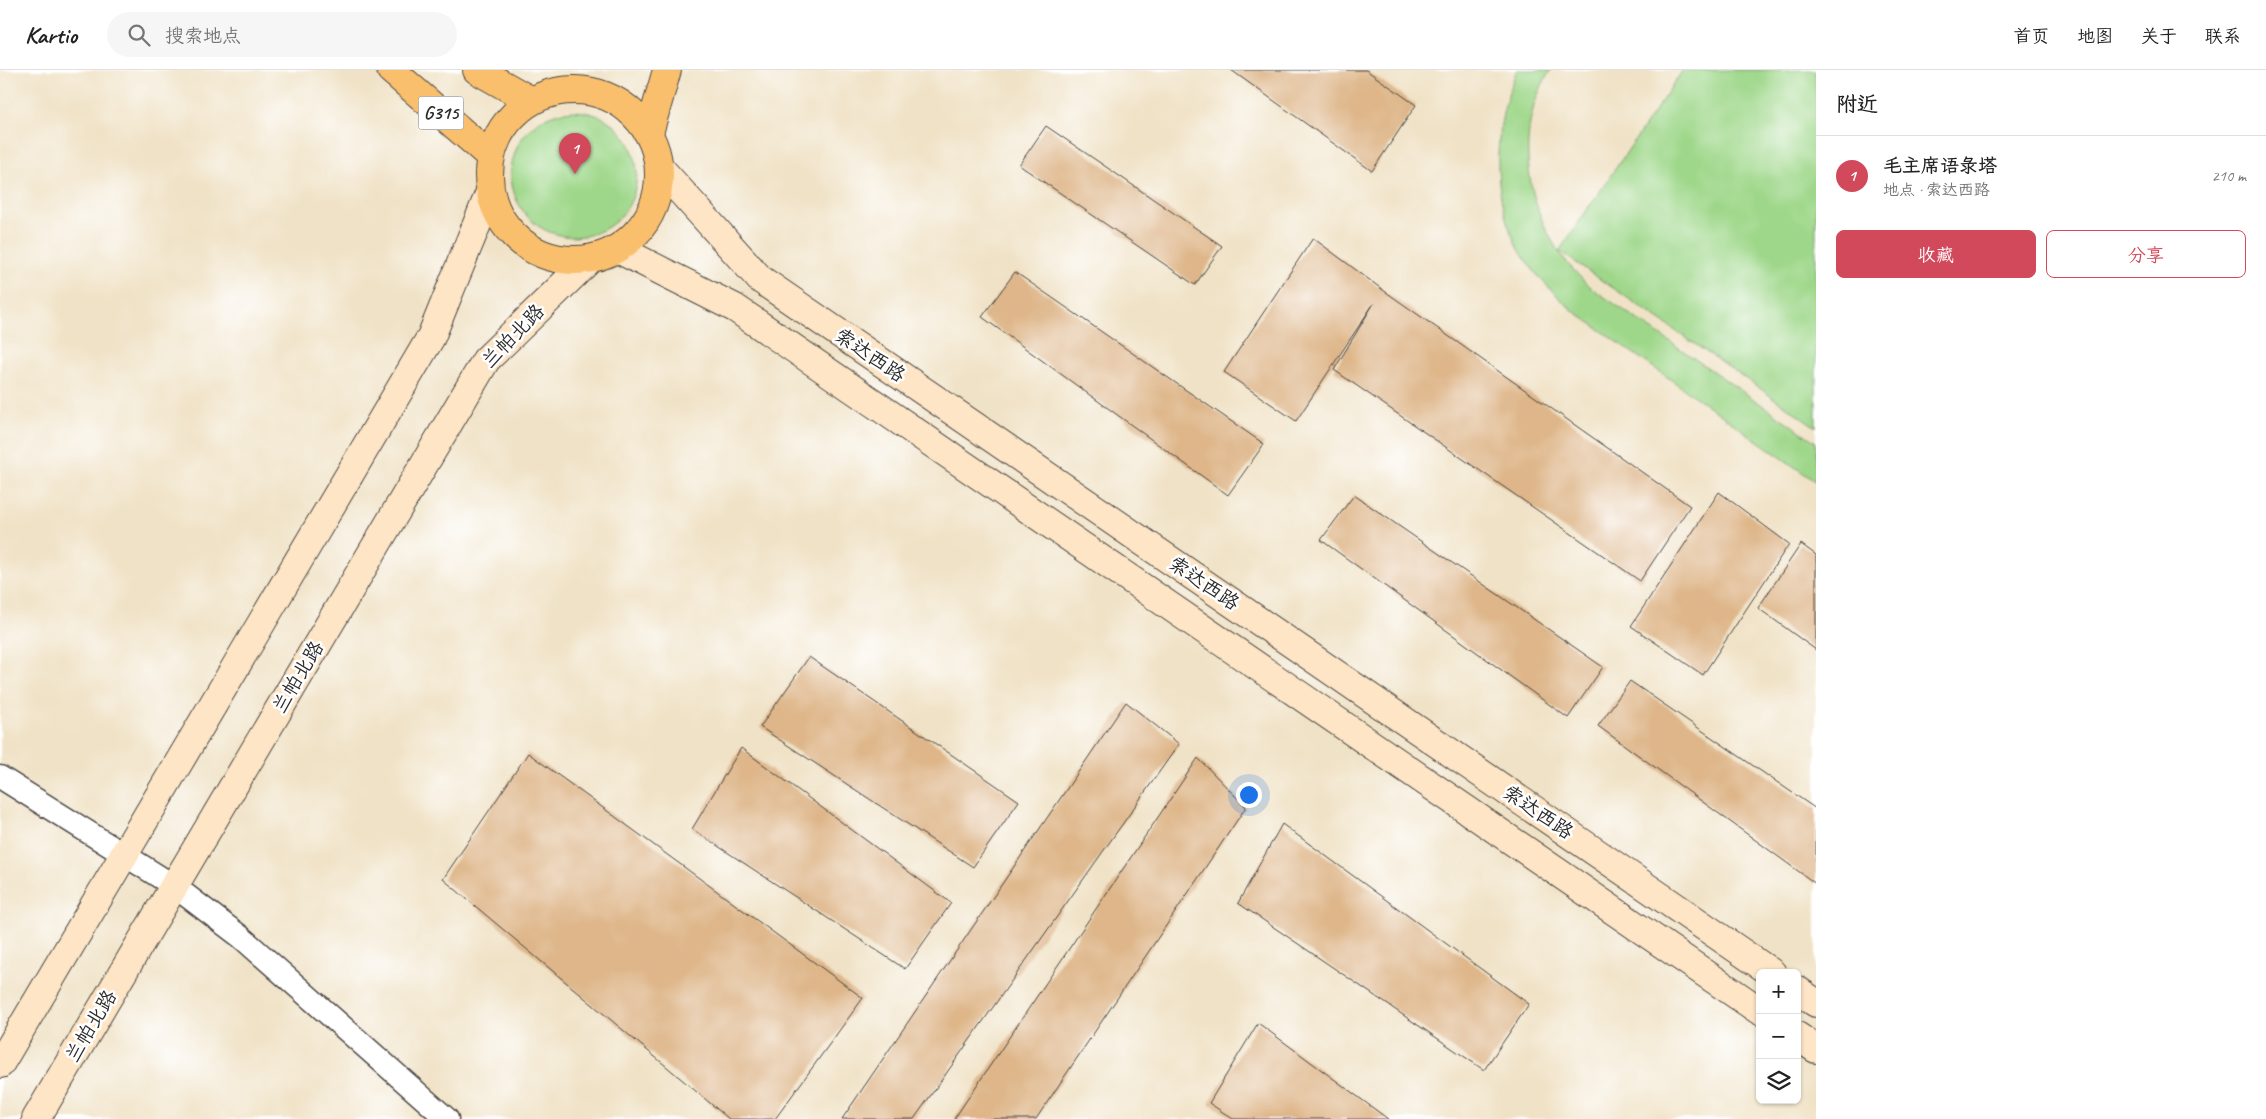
<!DOCTYPE html>
<html lang="zh">
<meta charset="utf-8">
<style>
:root{--surface:#fff;--page:#f6f6f6;--text:#222;--muted:#767676;--line:#e0e0e0;--accent:#d1495b}
body{margin:0;font-family:Caveat,"LXGW WenKai TC",sans-serif;background:var(--page);color:var(--text)}
.controls{position:absolute;right:15px;bottom:15px;display:grid;overflow:hidden;border-radius:8px;box-shadow:0 1px 4px #0004}
.controls button{width:45px;height:45px;display:grid;place-items:center;padding:0;border:0;border-bottom:1px solid var(--line);background:var(--surface);color:var(--text);font:25px sans-serif}
.you{position:absolute;left:1248px;top:724px;width:18px;height:18px;margin:-12px;border:4px solid #fff;border-radius:50%;background:#1a73e8;box-shadow:0 0 0 8px #1a73e833}
.badge{display:grid;place-items:center;width:32px;height:32px;border-radius:50%;background:var(--accent);color:#fff;font-size:16px;font-weight:700}
.pin{position:absolute;translate:-50% -41px;filter:drop-shadow(0 1px 2px #0008)}
.pin::after{content:'';position:absolute;top:26px;width:18px;height:15px;background:inherit;clip-path:polygon(0 0,100% 0,50% 100%)}
.list{margin:0;padding:0;list-style:none}
h2{display:flex;justify-content:space-between;align-items:center;height:65px;margin:0;padding:0 20px;font-size:21px}
h2 small{font-size:16px;font-weight:400;color:var(--muted)}
.list li{display:grid;grid-template-columns:32px 1fr auto;gap:15px;align-items:center;box-sizing:border-box;height:80px;padding:0 20px;border-top:1px solid var(--line)}
.list b{display:block;font-size:19px;white-space:nowrap}
.list p{margin:0;font-size:16px;white-space:nowrap;color:var(--muted)}
.list em{font-size:16px;font-style:normal;color:var(--muted)}
.actions{display:flex;gap:10px;padding:15px 20px}
.actions a{flex:1;padding:11px 0;border:1px solid var(--accent);border-radius:8px;text-align:center;font-size:18px;color:var(--accent)}
.actions .main{background:var(--accent);color:#fff}
.icon{flex:none;width:28px;height:28px;fill:none;stroke:currentColor;stroke-width:2;stroke-linecap:round;stroke-linejoin:round}
.map{position:relative;flex:none;width:1816px;height:1049px;overflow:hidden}
header{display:flex;align-items:center;gap:30px;box-sizing:border-box;height:70px;padding:0 25px;background:var(--surface);border-bottom:1px solid var(--line)}
header strong{font-size:24px}
nav{display:flex;gap:28px;margin-inline-start:auto;font-size:18px}
.search{width:350px;height:45px;background:var(--page);display:flex;align-items:center;gap:12px;box-sizing:border-box;padding:0 18px;border-radius:28px;color:var(--muted);font-size:19px}
main{display:flex}
aside{flex:1;background:var(--surface)}
.map>svg:first-child{display:block}
</style>
<header>
<strong>Kartio</strong>
<div class="search"><svg class="icon" aria-label="search" viewBox="0 0 24 24"><circle cx="10" cy="10" r="6"/><path d="M15 15l6 6"/></svg>搜索地点</div>
<nav><a>首页</a><a>地图</a><a>关于</a><a>联系</a></nav>
</header>
<main>
<div class="map">
<svg width="1816" height="1049" viewBox="0 0 1816 1049">
<rect width="100%" height="100%" fill="#fff"/>
<filter id="ink" filterUnits="userSpaceOnUse"><feTurbulence type="fractalNoise" baseFrequency=".02" numOctaves="2"/><feDisplacementMap in="SourceGraphic" scale="10" xChannelSelector="R" yChannelSelector="G"/><feConvolveMatrix kernelMatrix="1 2 1 2 8 2 1 2 1" color-interpolation-filters="sRGB"/></filter>
<filter id="wash" filterUnits="userSpaceOnUse"><feTurbulence type="fractalNoise" baseFrequency=".0096" numOctaves="4" result="noise"/><feDisplacementMap in="SourceGraphic" scale="20" xChannelSelector="R" yChannelSelector="G"/><feGaussianBlur stdDeviation="1.12" result="paint"/><feColorMatrix in="noise" values="0 0 0 0 0 0 0 0 0 0 0 0 0 0 0 0 0 1.4 0 .05"/><feComposite in="paint" operator="in"/></filter>
<g filter="url(#wash)">
<rect width="100%" height="100%" fill="#f0e2c6"/>
<!-- green -->
<g fill="#9ed789" stroke="#64815a">
<path d="M1517,0H1551C1515,53 1524,127 1557,179C1566,193 1578,205 1590,217L1816,372V412L1572,240C1551,220 1528,199 1515,172C1490,119 1494,53 1517,0Z"/>
<path d="M1683,0H1816V357L1559,181Z"/>
<circle cx="574" cy="104" r="63"/>
</g>
<g id="blocks">
<!-- building -->
<g fill="#deb689">
<path d="M1231,0H1366L1416,35L1372,101Z"/>
<path d="M1046,56L1222,176L1195,215L1019,95Z"/>
<path d="M1313,168L1383,220L1690,436L1640,511L1334,300L1374,233L1296,351L1224,302Z"/>
<path d="M1015,202L1264,374L1228,425L982,247Z"/>
<path d="M1719,422L1789,474L1703,605L1631,556Z"/>
<path d="M1354,425L1603,597L1568,648L1321,470Z"/>
<path d="M1801,474L1816,485V580L1758,538Z"/>
<path d="M809,587L1019,731L973,797L760,657Z"/>
<path d="M1630,611L1816,739V814L1598,656Z"/>
<path d="M1126,632L1179,674L914,1049H842Z"/>
<path d="M741,678L951,833L905,899L692,759Z"/>
<path d="M528,683L863,928L775,1049H729L443,809Z"/>
<path d="M1198,688L1246,737L1036,1049H954Z"/>
<path d="M1282,754L1529,934L1484,1000L1238,833Z"/>
<path d="M1258,953L1388,1049H1233L1209,1033Z"/>
</g>
</g>
</g>
<g filter="url(#ink)">
<use href="#blocks" fill-opacity="0" stroke="#494642" stroke-width="1"/>
<g fill="none" stroke-linecap="round" stroke-linejoin="round">
<!-- street casing -->
<g stroke="#494642" stroke-width="25">
<path id="street" d="M0,707L174,816L241,867L447,1049"/>
</g>
<!-- secondary casing -->
<g stroke="#494642" stroke-width="30">
<g id="secondary">
<path d="M659,97L760,209L1772,903"/>
<path d="M618,179L735,238L1760,941"/>
<path d="M1797,920L1816,933"/>
<path d="M1797,966L1816,979"/>
<path d="M0,994L431,267L490,122"/>
<path d="M36,1049L486,290L590,189"/>
</g>
</g>
<!-- highway casing -->
<g stroke="#494642" stroke-width="30">
<g id="highway">
<path d="M391,0L490,86"/>
<path d="M477,0L530,30"/>
<circle cx="574" cy="105" r="85"/>
<path d="M649,63L667,0"/>
</g>
</g>
<!-- street -->
<use href="#street" stroke="#fff" stroke-width="22"/>
<!-- secondary -->
<use href="#secondary" stroke="#fde5c5" stroke-width="28"/>
<!-- highway -->
<use href="#highway" stroke="#f9bf6d" stroke-width="28"/>
</g>
</g>
<g text-anchor="middle" dominant-baseline="central" stroke-width="5" stroke-linejoin="round" paint-order="stroke">
<!-- shield labels -->
<rect fill="#fff" stroke="#6b6b6b" stroke-width="1" x="418.5" y="26.5" width="45" height="33" rx="4"/>
<g font-size="19" font-weight="bold" fill="#2b2b2b">
<text x="441" y="43">G315</text>
</g>
<!-- street labels -->
<g font-size="20" fill="#2b2b2b" stroke="#fff">
<text transform="translate(513 266) rotate(-46)">兰帕北路</text>
<text transform="translate(870 285) rotate(34)">索达西路</text>
<text transform="translate(1204 513) rotate(34)">索达西路</text>
<text transform="translate(298 607) rotate(-59)">兰帕北路</text>
<text transform="translate(1538 742) rotate(34)">索达西路</text>
<text transform="translate(91 956) rotate(-59)">兰帕北路</text>
</g>
</g>
</svg>
<div class="controls">
<button>+</button>
<button>−</button>
<button><svg class="icon" aria-label="layers" viewBox="0 0 24 24"><path d="M12 4l9 5-9 5-9-5zM3 14l9 5 9-5"/></svg></button>
</div>
<div class="you"></div>
<div class="pin badge" style="left:575px;top:104px">1</div>
</div>
<aside>
<h2>附近<small></small></h2>
<ul class="list">
<li><span class="badge">1</span><div><b>毛主席语录塔</b><p>地点 · 索达西路</p></div><em>210 m</em></li>
</ul>
<div class="actions"><a class="main">收藏</a><a>分享</a></div>
</aside>
</main>
